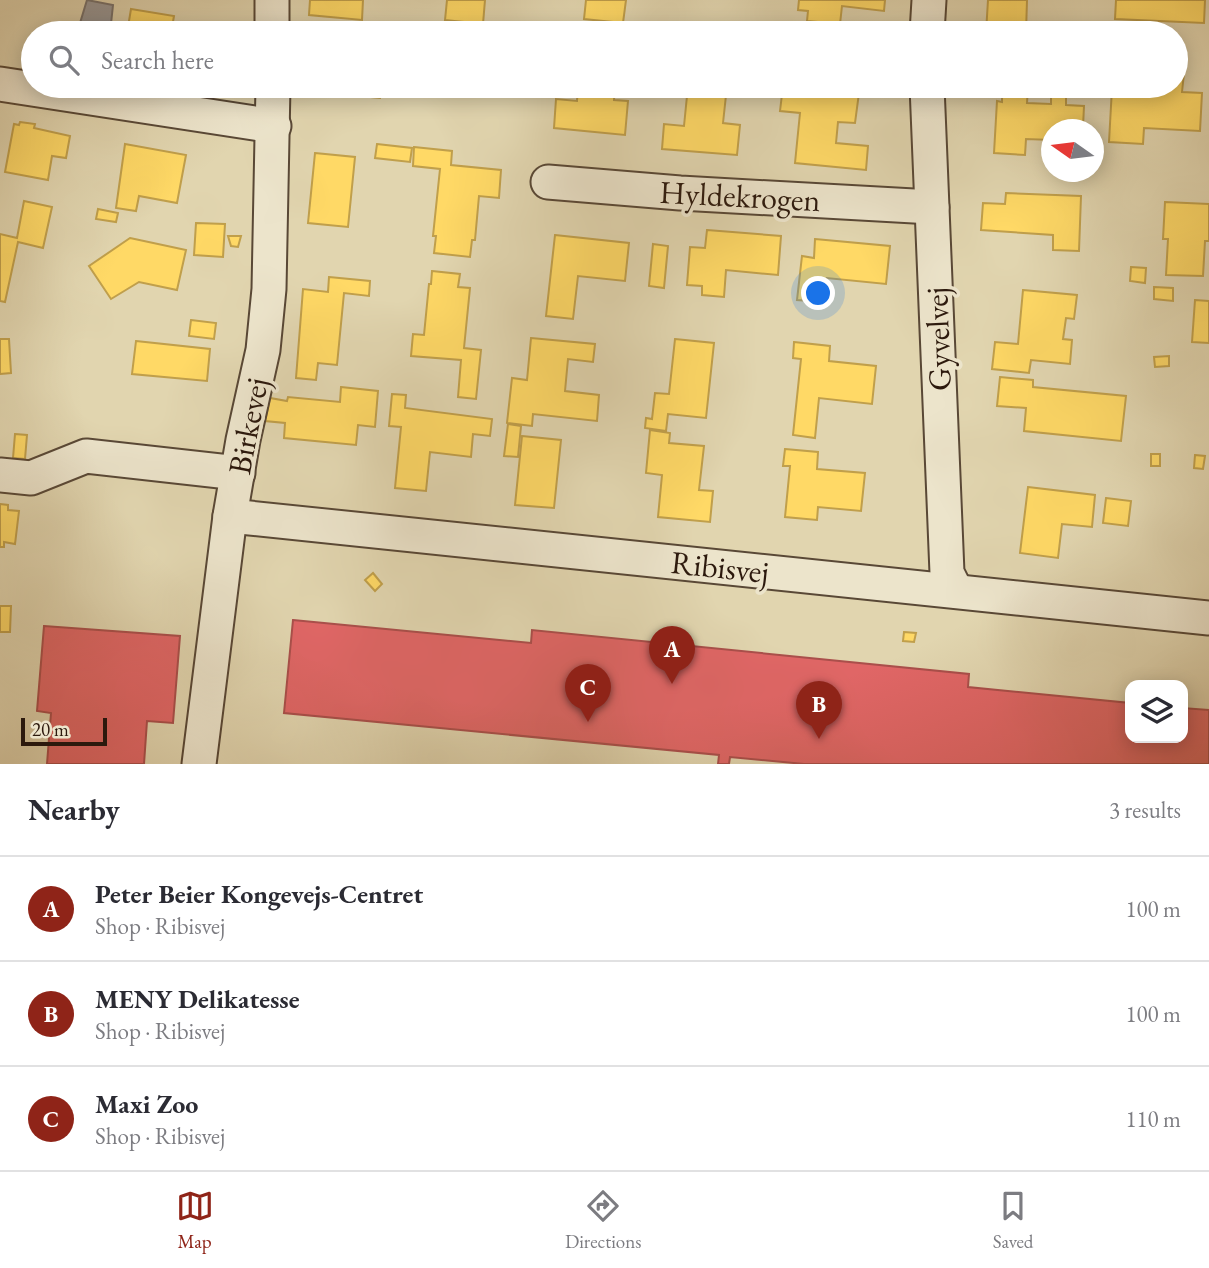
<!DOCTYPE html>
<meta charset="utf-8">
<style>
:root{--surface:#fff;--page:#f2f2f3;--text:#2b2b33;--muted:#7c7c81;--line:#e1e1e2;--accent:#8f2418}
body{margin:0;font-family:"EB Garamond",serif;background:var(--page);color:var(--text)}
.controls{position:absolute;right:21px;bottom:21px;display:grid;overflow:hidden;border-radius:14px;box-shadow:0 4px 18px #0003}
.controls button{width:63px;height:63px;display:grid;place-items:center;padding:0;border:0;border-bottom:2px solid var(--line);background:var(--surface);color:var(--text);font:35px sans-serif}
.compass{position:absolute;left:1041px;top:119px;width:63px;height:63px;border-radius:50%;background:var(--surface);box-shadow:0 4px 18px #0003;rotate:284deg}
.scale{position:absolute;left:21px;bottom:18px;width:86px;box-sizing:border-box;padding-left:7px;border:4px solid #2c190d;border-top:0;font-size:19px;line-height:24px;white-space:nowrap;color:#2c190d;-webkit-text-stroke:5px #ece4cb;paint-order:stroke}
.you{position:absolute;left:819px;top:294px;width:24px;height:24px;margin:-18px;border:5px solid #fff;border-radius:50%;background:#1a73e8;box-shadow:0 0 0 10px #1a73e833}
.badge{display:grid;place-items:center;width:46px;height:46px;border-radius:50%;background:var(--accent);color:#fff;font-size:23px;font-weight:700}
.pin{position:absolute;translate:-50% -58px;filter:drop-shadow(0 2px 4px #0008)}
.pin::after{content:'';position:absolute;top:37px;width:24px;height:21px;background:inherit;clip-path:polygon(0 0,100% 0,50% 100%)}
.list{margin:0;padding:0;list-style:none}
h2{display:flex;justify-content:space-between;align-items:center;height:91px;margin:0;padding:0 28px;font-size:30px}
h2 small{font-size:23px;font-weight:400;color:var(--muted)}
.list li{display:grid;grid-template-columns:46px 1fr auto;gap:21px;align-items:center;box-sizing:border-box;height:105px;padding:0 28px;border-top:2px solid var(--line)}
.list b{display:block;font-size:26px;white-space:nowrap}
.list p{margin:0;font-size:23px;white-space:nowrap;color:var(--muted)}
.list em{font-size:23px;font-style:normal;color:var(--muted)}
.icon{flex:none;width:38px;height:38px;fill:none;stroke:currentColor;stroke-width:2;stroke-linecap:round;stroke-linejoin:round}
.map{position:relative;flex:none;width:1209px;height:764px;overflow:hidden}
.search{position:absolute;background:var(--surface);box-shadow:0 4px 18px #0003;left:21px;right:21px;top:21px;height:77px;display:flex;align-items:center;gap:18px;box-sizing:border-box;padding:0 24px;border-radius:38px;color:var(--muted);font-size:26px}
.sheet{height:406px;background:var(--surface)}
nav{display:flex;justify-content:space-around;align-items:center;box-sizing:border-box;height:98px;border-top:2px solid var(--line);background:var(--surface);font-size:19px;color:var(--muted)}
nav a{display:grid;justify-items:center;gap:4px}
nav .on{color:var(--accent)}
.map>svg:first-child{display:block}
</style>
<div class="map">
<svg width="1209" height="764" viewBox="0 0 1209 764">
<rect width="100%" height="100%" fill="#e1d5af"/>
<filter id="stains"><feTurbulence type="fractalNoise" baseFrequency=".00286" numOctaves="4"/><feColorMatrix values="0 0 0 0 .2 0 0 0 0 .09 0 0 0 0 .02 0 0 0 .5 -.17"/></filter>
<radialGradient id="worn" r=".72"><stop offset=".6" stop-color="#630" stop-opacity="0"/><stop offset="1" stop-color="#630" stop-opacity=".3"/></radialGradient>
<!-- homes -->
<g fill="#ffd966" stroke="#c09f4b" stroke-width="2">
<path d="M310,0H363L362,20L309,15Z"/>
<path d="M447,0H485L483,24L445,20Z"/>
<path d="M586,0H626L623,23L584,19Z"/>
<path d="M799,0H885L884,11L842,6L840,24L807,21L808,11L798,10Z"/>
<path d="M988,0H1027L1026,33H986Z"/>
<path d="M1116,0H1205L1204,23L1115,19Z"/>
<path d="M131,9L174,16L171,33H127Z"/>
<path d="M563,28L609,33H563Z"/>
<path d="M1176,73H1184L1182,92L1202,93L1200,131L1144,128L1143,144L1109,142L1112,88H1118L1119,86H1144V90L1167,91L1168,86H1176Z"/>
<path d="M308,86H381L380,98L308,91Z"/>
<path d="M441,86H513L512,94Z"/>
<path d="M578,86H615L614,100L628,101L625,135L554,128L556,99L577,101Z"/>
<path d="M688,86H727L723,123L740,125L737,155L662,149L664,124L684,126Z"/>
<path d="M783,86H801V90L803,88L859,93L855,123L838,122L836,143L868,146L866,170L795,163L800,113L780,111Z"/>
<path d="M1002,86H1028L1027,103L1051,104V86H1066V105L1084,106L1083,127L1068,126V130H1052V140L1026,139L1025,155L994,153L997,101L1002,102Z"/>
<path d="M20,122L35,124L34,128L70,136L66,158L52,156L48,180L5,172L14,124L19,125Z"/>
<path d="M125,144L186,155L177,203L139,196L136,211L116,208Z"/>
<path d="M377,144L412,148L410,162L375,158Z"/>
<path d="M414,147L452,151L451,165L501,170L499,198L479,196L475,240H472L470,257L434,253L436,236H433L440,169L413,166Z"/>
<path d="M315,153L355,157L348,227L308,223Z"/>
<path d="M1006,193L1081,196L1079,251L1053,250V235L981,230L983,203L1005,204Z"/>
<path d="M24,201L52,207L43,248L18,242L5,302L0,301V234L17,238Z"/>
<path d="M1165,202L1209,204V241H1205L1203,276L1166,275L1168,239H1163Z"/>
<path d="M98,209L118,213L116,222L96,219Z"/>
<path d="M196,223L225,224L223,257L194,255Z"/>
<path d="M707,230L781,236L778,275L726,270L724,297L702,295V286L687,285L690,247L705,248Z"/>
<path d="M555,235L629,243L625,281L578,276L573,319L546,316Z"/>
<path d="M228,236H241L238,247L231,246Z"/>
<path d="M130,238L186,250L177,290L139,282L111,299L89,266Z"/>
<path d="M815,239L890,246L886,284L827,278L825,302L797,300L802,256L814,258Z"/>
<path d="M653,244L668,246L664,288L649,286Z"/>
<path d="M1131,267L1146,268L1145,283L1130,281Z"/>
<path d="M432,271L460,274L458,287L470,288L464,348L481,350L476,399L458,397L461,360L411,356L413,334L424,335L429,284H431Z"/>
<path d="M329,277L370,281L369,296L344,293L337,365L318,363L316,380L296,378L303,289L328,292Z"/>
<path d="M1154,287L1173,288V301L1154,299Z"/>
<path d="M1023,290L1077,295L1074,319L1066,318L1063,339L1072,340L1070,364L1031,360L1029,373L992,369L995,342L1018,344Z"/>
<path d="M1195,300L1209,301V343L1192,342Z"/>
<path d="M191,320L216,323L214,339L189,336Z"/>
<path d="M531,338L595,344L593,362L568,359L565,391L599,395L597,421L533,414L532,426L507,423L512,378L527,380Z"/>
<path d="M0,339H9L11,373L0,374Z"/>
<path d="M675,339L714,343L706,418L668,414L666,431L645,428L646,418L652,419L655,393L669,394Z"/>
<path d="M136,341L210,349L207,381L132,374Z"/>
<path d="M794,342L830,346L829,361L876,366L872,404L819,398L815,438L793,435L801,359L793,358Z"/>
<path d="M1169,356V366L1155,367L1154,357Z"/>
<path d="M1000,377L1033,380V387L1126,396L1121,441L1024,431L1026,408L997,406Z"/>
<path d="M341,387L378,391L375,427L358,425L356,445L284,438L285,423L265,421L270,398L287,401L288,397L340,402Z"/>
<path d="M392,394L406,395L405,408L492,419L490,436L473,434L471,457L430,452L426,491L395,488L401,427L389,426Z"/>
<path d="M508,424L521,426L518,457L504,456Z"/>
<path d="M650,430L670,433L669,443L704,446L699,490L713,491L710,522L658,517L662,475L646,473Z"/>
<path d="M15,434L27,435L25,459L13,458Z"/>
<path d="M522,436L561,440L554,508L515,505Z"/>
<path d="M785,449L818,452L817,469L865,473L861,511L818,507L817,520L785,517L790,466H783Z"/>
<rect x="1151" y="454" width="9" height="12"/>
<path d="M1195,455L1205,456L1203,469L1194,468Z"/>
<path d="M1028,487L1095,495L1092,527L1062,524L1058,558L1020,553Z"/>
<path d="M1106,498L1131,501L1128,526L1103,523Z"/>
<path d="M0,504L8,505V510L19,511L15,544L4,542V547H0Z"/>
<path d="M373,573L382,584L375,591L365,580Z"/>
<path d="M0,606H11L10,632H0Z"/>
<path d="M904,632L916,633L914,642L903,641Z"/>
</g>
<!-- shops -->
<g fill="#e06666" stroke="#aa4f4b" stroke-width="2">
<path d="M293,620L531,643L532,630L969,674L968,687L1130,703V738H1183V708L1209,710V764H804L730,757L729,764H718L719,755L284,713Z"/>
<path d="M44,626L180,636L173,723L147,721L144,764H47L51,713L37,711Z"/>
</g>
<!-- industry -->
<path fill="#999" stroke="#78736f" stroke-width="2" d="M87,0L113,5L110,33H77Z"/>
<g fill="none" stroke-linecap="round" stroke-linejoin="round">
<!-- minor casing -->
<g stroke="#594836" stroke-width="37">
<g id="minor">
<path d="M272,0V33"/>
<path d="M927,33L929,0"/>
<path d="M0,84L274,126"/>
<path d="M927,86L947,573L956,591"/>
<path d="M548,182L680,193L932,207"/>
<path d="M0,475L31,478L86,456L238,473"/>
<path d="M230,516L1209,618"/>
<path d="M199,764L230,516L243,440L263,350L269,289L273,86"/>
</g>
</g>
<!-- minor -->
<use href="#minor" stroke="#ece4cb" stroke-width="33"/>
</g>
<g text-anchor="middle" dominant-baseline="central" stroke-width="7" stroke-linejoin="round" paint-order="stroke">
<!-- street labels -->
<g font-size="32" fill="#2c190d" stroke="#ece4cb">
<text transform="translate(740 196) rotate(3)">Hyldekrogen</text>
<text transform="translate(938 339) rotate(-92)">Gyvelvej</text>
<text transform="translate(248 426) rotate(-79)">Birkevej</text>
<text transform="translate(720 567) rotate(6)">Ribisvej</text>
</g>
</g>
<rect width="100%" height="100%" filter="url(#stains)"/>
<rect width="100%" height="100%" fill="url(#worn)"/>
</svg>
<div class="controls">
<button><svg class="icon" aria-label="layers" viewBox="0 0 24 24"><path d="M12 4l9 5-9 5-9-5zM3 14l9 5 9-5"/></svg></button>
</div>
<svg class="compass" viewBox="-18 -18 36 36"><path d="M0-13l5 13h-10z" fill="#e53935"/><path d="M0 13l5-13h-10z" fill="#7c7c81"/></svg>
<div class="scale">20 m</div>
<div class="you"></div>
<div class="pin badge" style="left:672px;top:684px">A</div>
<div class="pin badge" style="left:819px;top:739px">B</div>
<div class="pin badge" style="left:588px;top:722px">C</div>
<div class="search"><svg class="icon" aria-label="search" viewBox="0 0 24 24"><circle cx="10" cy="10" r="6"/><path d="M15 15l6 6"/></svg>Search here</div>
</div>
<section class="sheet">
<h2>Nearby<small>3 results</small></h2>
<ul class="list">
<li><span class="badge">A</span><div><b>Peter Beier Kongevejs-Centret</b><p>Shop · Ribisvej</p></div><em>100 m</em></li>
<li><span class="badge">B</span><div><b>MENY Delikatesse</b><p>Shop · Ribisvej</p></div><em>100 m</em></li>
<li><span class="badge">C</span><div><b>Maxi Zoo</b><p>Shop · Ribisvej</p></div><em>110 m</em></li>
</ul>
</section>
<nav>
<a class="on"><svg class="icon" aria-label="map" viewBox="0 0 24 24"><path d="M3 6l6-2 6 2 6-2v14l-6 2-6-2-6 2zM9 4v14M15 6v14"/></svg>Map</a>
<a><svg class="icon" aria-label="directions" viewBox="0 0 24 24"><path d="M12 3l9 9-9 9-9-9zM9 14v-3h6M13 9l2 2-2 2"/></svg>Directions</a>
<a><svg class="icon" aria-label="saved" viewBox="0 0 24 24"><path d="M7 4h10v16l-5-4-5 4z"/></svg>Saved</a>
</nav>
